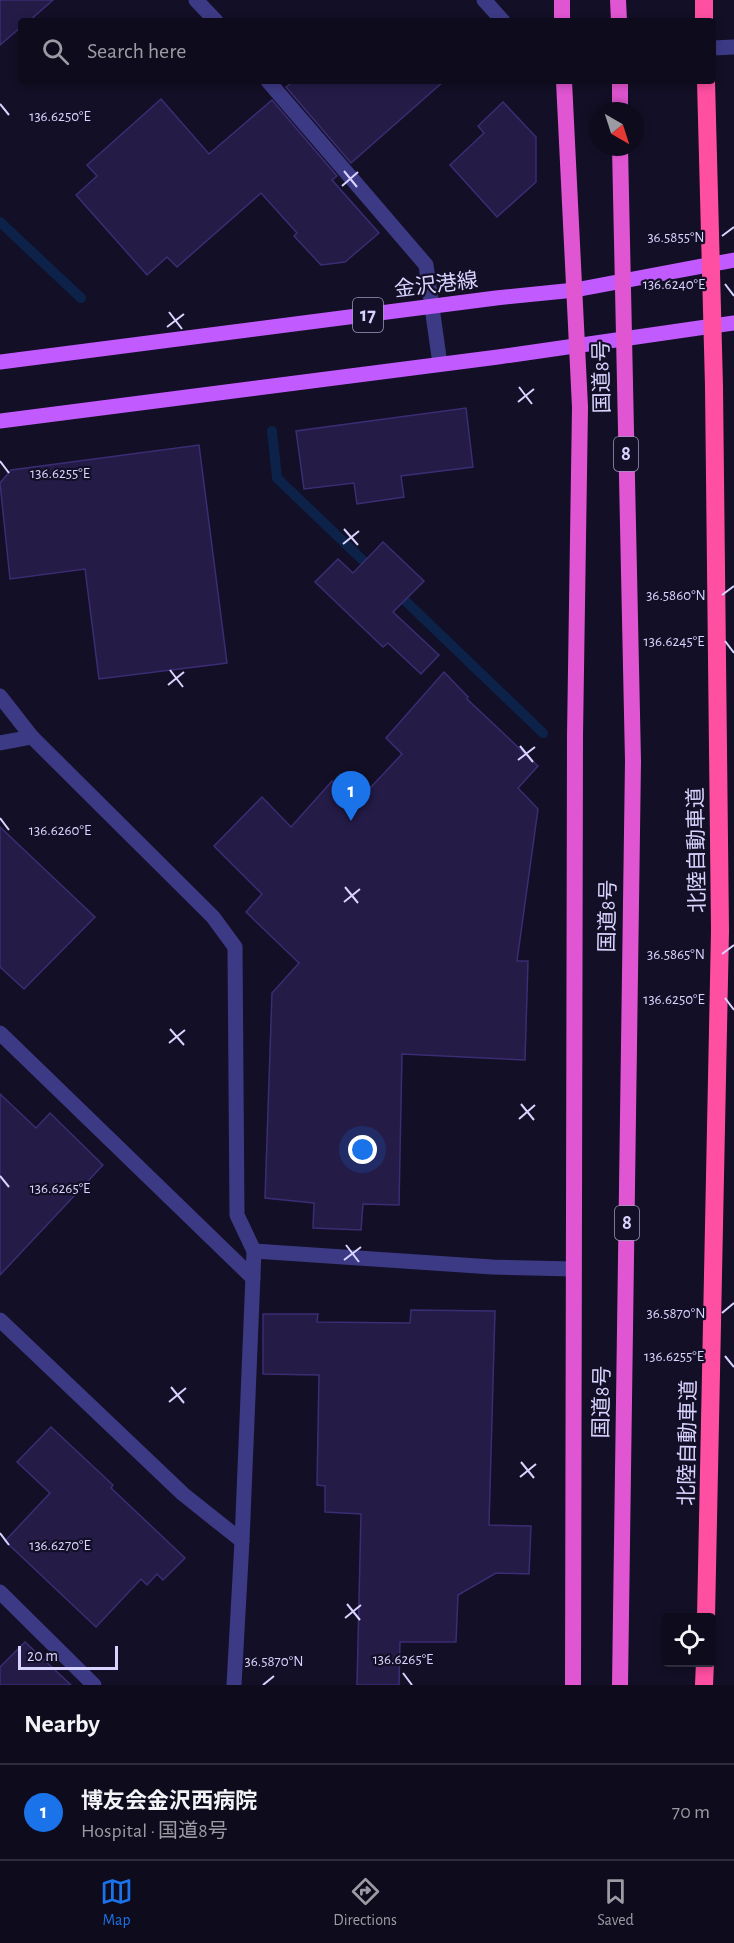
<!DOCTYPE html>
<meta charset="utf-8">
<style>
:root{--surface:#0e0b1c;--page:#171425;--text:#f1f3f6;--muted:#9b9ba3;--line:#2e2b3b;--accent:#1a73e8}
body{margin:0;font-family:"Alegreya Sans","Noto Sans JP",sans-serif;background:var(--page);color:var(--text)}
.controls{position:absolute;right:18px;bottom:18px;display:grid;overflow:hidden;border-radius:6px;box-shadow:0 3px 9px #0003}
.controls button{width:54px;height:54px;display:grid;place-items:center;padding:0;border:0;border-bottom:2px solid var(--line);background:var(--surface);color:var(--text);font:30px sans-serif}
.compass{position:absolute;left:590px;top:102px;width:54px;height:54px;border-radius:50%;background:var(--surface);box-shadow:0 3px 9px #0003;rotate:141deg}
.scale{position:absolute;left:18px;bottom:15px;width:100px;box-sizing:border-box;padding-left:6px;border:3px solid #d9d4ff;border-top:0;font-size:16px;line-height:21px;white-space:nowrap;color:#d9d4ff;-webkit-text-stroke:4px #130f26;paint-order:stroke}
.you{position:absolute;left:363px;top:1150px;width:21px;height:21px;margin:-15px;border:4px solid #fff;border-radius:50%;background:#1a73e8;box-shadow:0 0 0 9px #1a73e833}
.badge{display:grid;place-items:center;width:39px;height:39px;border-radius:50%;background:var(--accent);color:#fff;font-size:20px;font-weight:700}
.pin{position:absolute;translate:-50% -50px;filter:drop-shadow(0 2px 3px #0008)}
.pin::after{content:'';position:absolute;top:32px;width:21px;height:18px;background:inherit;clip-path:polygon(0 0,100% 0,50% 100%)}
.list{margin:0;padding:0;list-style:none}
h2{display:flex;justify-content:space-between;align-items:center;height:78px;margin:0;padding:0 24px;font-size:26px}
h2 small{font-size:20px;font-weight:400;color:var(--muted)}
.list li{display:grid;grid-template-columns:39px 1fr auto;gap:18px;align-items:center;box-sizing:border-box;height:96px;padding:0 24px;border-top:2px solid var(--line)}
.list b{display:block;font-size:22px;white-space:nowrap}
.list p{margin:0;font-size:20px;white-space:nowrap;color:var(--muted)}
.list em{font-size:20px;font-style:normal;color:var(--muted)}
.icon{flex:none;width:33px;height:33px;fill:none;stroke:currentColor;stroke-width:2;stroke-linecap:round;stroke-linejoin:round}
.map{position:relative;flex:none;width:734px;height:1685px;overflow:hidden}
.search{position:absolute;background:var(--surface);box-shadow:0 3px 9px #0003;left:18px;right:18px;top:18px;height:66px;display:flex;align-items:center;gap:15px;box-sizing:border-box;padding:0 21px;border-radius:6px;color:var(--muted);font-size:22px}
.sheet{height:174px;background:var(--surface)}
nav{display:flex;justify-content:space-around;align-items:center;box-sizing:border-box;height:84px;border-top:2px solid var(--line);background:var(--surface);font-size:16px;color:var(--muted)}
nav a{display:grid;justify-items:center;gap:3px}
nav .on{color:var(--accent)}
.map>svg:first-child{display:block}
</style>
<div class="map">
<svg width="734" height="1685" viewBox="0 0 734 1685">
<rect width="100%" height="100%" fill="#130f26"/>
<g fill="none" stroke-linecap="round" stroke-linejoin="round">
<!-- stream -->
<g stroke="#0c2248" stroke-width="10">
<path d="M0,222L81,298"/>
<path d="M272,431L277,478L374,571"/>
<path d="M394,590L543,733"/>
</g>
</g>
<!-- building -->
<g fill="#241b47" stroke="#3b2d73" stroke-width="1.5">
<path d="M0,0H53L29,21H21V27L0,45Z"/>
<path d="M294,81H444L351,163L286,87Z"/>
<path d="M161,99L209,154L272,100L337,176L332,180L379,233L345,262L321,265L294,236L297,233L261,193L177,267L167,257L147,275L76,195L97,176L87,165Z"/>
<path d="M503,102L536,137V182L497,217L450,165L484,133L478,126Z"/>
<path d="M466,408L473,467L401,476L404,497L357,504L354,483L304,489L296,431Z"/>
<path d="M199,445L227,663L99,679L85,569L10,579L0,483L11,470Z"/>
<path d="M383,542L424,581L393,612L439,655L421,674L388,643L383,647L315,582L338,559L353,573Z"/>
<path d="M444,672L468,697L467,699L538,766L518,788L538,809L517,961H528L525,1060L402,1054L399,1205L363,1204L361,1230L313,1228L314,1203L265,1198L272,993L299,963L246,912L262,894L214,846L262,797L291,827L332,781L356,803L402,754L386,738Z"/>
<path d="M0,827L95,917L24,989L0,967Z"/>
<path d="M0,1094L36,1128L50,1113L103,1165L0,1275Z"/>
<path d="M411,1310L495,1311L489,1525L531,1526L529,1574L496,1573L458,1595L456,1642H400L399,1685H357L361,1514L325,1512V1486L317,1485L319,1375L263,1374V1314H318L317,1322L410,1323Z"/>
<path d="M51,1427L113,1485L111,1488L185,1558L163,1580L157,1574L147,1585L141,1579L96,1627L5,1541L50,1493L17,1462Z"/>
<path d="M25,1642L71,1685H0V1667Z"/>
</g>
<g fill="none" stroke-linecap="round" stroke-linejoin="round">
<!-- minor -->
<g stroke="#3d3a85" stroke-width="15">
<path d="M196,0L216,21"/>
<path d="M484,0L503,21"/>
<path d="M713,48L734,47"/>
<path d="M268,81L426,265L440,364"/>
<path d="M0,696L32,737L213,917L235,947L237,1215L254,1251L242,1541L234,1685"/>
<path d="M0,743L32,737"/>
<path d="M0,1033L253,1278"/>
<path d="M254,1251L492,1267L574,1269"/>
<path d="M0,1320L183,1494L242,1541"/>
<path d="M0,1592L94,1685"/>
</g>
<!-- primary -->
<g stroke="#c25bff" stroke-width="15">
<path d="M0,362L496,298L575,290L734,260"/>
<path d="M0,421L498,357L734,323"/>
</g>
<!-- trunk -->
<g stroke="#e055d1" stroke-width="16">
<path d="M562,0V21"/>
<path d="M618,0L619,21"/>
<path d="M564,81L580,407L575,736L573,1685"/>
<path d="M620,81V111"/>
<path d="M620,1685L633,761L620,147"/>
</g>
<!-- motorway -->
<g stroke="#ff4fa3" stroke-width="18">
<path d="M704,0V21"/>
<path d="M706,1618L720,931L714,386L706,81"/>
<path d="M704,1685L705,1662"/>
</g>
</g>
<!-- ticks -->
<path fill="none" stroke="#d9d4ff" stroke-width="2" d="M0,104L9,115M344,171L357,187M342,186L358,172M722,236L734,227M725,284L734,296M169,312L182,329M167,327L184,314M519,387L532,404M518,402L534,389M0,461L9,473M344,529L358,545M343,544L359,531M722,595L734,586M725,641L734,653M170,670L183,687M168,685L184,672M520,746L533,762M518,760L535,747M0,818L9,830M345,887L358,903M344,902L360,889M722,954L734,945M725,998L734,1010M170,1029L184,1045M169,1043L185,1030M521,1104L534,1120M519,1119L535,1105M0,1176L9,1187M346,1245L359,1262M344,1260L361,1247M722,1313L734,1303M725,1356L734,1367M171,1387L184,1403M169,1402L186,1388M521,1462L534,1478M520,1477L536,1464M0,1533L9,1545M347,1604L360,1620M345,1618L361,1605M403,1673L412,1685M263,1685L274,1676"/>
<g text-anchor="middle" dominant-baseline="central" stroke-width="4.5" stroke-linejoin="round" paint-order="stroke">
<!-- shield labels -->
<g fill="#130f26" stroke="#9e99be" stroke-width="1.5">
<rect x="353" y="298" width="30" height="34" rx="4.5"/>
<rect x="614" y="437" width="24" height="34" rx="4.5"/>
<rect x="615" y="1206" width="24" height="34" rx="4.5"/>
</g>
<g font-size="20" font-weight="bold" fill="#d9d4ff">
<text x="368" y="315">17</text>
<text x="626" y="454">8</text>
<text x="627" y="1223">8</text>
</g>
<!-- street labels -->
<g font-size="21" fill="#d9d4ff" stroke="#130f26">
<text transform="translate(436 285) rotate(-7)">金沢港線</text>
<text transform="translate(602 377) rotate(-91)">国道8号</text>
<text transform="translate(697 850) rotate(-91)">北陸自動車道</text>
<text transform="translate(608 916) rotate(-89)">国道8号</text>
<text transform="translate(602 1402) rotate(-89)">国道8号</text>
<text transform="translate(688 1443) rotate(-89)">北陸自動車道</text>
</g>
</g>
<g font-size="15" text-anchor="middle" fill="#d9d4ff" stroke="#130f26" stroke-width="4.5" stroke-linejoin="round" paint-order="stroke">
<text x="60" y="121">136.6250°E</text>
<text x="676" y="242">36.5855°N</text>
<text x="674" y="289">136.6240°E</text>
<text x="60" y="478">136.6255°E</text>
<text x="676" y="600">36.5860°N</text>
<text x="674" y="646">136.6245°E</text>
<text x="60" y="835">136.6260°E</text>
<text x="676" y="959">36.5865°N</text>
<text x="674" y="1004">136.6250°E</text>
<text x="60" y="1193">136.6265°E</text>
<text x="676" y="1318">36.5870°N</text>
<text x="674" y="1361">136.6255°E</text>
<text x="60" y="1550">136.6270°E</text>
<text x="403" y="1664">136.6265°E</text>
<text x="274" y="1666">36.5870°N</text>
</g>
</svg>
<div class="controls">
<button><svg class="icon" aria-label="locate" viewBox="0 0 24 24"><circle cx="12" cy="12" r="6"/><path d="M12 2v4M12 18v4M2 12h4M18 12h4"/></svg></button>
</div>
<svg class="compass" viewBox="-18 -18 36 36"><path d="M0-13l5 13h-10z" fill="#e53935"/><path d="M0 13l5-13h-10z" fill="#9b9ba3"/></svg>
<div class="scale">20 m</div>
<div class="you"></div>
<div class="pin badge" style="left:351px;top:821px">1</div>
<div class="search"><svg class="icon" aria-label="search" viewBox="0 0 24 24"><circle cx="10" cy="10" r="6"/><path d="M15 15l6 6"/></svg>Search here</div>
</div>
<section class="sheet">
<h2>Nearby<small></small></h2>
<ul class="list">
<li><span class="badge">1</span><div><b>博友会金沢西病院</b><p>Hospital · 国道8号</p></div><em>70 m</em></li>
</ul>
</section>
<nav>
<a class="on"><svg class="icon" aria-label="map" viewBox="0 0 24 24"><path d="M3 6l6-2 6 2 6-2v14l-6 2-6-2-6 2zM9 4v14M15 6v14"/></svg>Map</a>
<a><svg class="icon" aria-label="directions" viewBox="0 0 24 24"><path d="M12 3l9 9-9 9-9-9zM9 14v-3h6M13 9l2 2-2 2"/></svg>Directions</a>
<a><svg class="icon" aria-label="saved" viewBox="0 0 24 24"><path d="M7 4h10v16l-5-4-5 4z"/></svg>Saved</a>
</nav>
